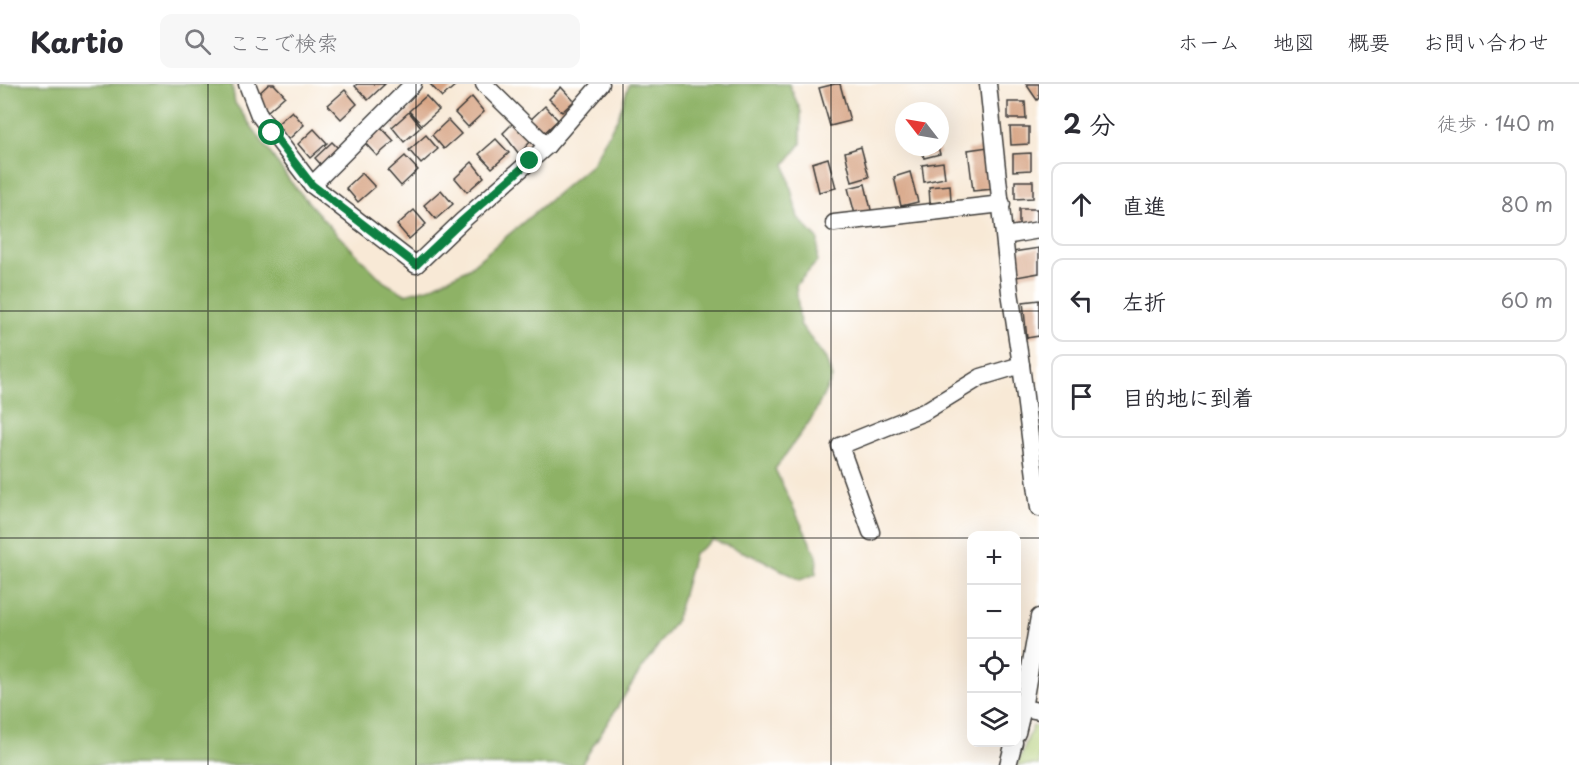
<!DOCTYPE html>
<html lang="ja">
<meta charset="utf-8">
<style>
:root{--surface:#fff;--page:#f7f7f7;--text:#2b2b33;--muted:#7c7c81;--line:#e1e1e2}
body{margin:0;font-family:"Playpen Sans","Klee One",sans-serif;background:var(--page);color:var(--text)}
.controls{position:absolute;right:18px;bottom:18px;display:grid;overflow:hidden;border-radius:12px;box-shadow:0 6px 24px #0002}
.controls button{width:54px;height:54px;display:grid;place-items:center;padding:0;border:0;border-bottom:2px solid var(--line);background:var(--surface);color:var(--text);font:30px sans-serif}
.compass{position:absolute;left:895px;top:18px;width:54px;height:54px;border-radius:50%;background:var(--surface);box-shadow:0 6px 24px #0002;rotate:301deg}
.stop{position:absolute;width:18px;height:18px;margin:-14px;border:4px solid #0b8043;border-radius:50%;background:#fff}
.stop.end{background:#0b8043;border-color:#fff;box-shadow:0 2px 6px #0008}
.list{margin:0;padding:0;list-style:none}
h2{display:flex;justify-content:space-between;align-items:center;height:78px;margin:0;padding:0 24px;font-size:26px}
h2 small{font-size:20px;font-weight:400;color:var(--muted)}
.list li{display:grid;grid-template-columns:39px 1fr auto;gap:18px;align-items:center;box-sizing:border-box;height:84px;margin:0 12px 12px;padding:0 12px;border:2px solid var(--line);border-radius:12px}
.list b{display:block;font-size:22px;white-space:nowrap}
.list em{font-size:20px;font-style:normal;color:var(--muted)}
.icon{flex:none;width:33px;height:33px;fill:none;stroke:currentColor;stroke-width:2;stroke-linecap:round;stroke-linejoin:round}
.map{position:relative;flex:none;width:1039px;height:681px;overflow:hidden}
header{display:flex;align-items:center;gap:36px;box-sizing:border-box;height:84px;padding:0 30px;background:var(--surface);border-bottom:2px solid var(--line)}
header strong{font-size:28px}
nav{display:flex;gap:33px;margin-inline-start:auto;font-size:21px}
.search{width:420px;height:54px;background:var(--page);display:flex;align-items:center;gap:15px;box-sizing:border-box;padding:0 21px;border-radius:12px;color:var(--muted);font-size:22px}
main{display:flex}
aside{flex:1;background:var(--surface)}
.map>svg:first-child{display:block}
</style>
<header>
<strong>Kartio</strong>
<div class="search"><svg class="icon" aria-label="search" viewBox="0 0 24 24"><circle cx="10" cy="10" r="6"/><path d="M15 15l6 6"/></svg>ここで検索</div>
<nav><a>ホーム</a><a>地図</a><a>概要</a><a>お問い合わせ</a></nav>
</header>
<main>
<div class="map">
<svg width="1039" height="681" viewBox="0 0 1039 681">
<rect width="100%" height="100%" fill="#fff"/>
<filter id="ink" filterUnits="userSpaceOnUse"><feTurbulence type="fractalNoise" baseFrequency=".0167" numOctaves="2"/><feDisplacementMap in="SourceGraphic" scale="12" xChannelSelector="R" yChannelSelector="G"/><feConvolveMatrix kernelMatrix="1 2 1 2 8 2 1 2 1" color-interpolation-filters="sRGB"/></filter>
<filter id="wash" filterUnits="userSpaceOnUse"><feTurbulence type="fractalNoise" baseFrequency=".008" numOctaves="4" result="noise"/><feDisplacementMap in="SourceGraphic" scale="24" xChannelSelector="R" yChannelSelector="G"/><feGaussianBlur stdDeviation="1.35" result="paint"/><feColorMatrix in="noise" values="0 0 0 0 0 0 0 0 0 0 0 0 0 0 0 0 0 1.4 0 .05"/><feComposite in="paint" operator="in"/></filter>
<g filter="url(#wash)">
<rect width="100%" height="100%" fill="#f8e9d6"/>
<!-- green -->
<path fill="#b3cf75" stroke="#687648" stroke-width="1.5" d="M1033,642L1039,643V681H1017Z"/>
<!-- forest -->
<path fill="#8eb266" stroke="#556741" stroke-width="1.5" d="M0,0H232L235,19L290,97L331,144L384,198L405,210L431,203L469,184L592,80L618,33L629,0H789L801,28V60L785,80L798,134L818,155L817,178L796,201L800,240L826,275L832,294L812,334L775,385L817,473L816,490L800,496L761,475L713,456L694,470L676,536L635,595L581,681H0Z"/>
<g id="blocks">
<!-- building -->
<g fill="#d7a484">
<path d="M269,0H274L285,12L268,27L255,13Z"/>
<path d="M357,0H385L368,16L355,2Z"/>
<path d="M430,0H457L442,13Z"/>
<path d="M835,0H840L850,37L830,42L819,4Z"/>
<path d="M1026,0H1039V14L1037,16Z"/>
<path d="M561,3L574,17L562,28L549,15Z"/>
<path d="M345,6L357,20L341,35L328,21Z"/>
<path d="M426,12L439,26L422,41L409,27Z"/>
<path d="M472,13L484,28L468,43L455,29Z"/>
<path d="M1008,18H1025L1026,35H1008Z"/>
<path d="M545,22L558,36L541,52L529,37Z"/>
<path d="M292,27L304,41L288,56L275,42Z"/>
<path d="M409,28L421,43L404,58L392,43Z"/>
<path d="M448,36L461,50L444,65L432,51Z"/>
<path d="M514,38L531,57L519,70L503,49Z"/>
<path d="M381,43L394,57L377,72L364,58Z"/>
<path d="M1010,43H1029V60L1011,61Z"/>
<path d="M314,45L327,59L310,74L298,60Z"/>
<path d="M426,51L438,65L421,80L409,66Z"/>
<path d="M496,55L509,69L492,84L479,70Z"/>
<path d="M332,58L341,67L324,84L315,74Z"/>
<path d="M861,63L869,93L852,98L845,68Z"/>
<path d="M921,63H938L940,70L924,74Z"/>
<path d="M988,63L993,105L973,107L968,66Z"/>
<path d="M1031,69V86L1013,87V70Z"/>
<path d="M405,72L418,86L401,102L388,87Z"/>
<path d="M828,74L836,104L819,108L812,79Z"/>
<path d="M472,78L484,93L467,108L455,94Z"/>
<path d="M943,78L945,94L924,98L922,81Z"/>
<path d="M910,88L918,118L901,122L894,93Z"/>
<path d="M362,89L375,103L358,118L346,104Z"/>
<path d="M1015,97H1033V114L1015,115Z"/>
<path d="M865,100L872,130L856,134L848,104Z"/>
<path d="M950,101L951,117L930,119L929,103Z"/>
<path d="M441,106L453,120L436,135L424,121Z"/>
<rect x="1019" y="125" width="18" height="17"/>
<path d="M414,126L426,140L409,155L397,141Z"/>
<path d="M1039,164V189L1017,193L1013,168Z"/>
<path d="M1039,216V252L1027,254L1023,218Z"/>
</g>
</g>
</g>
<g filter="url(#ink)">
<use href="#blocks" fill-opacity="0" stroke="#3d3b38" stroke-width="1.5"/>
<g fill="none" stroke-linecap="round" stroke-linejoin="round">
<!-- minor casing -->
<g stroke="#3d3b38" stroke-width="19">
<g id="minor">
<path d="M247,0L259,31L312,101L416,181L462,137L547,62L601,0"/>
<path d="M484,0L547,62"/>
<path d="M988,0L1010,208L1021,281L1039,424"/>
<path d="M312,101L413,0"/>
<path d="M834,139L1002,120"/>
<path d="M1005,152L1039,146"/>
<path d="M871,448L840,362L924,328L981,293L1021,281"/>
<path d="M1023,624L1039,627"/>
<path d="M1017,649L1023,624L1039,533"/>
<path d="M1008,681L1014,658"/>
</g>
</g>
<!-- minor -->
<use href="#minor" stroke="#fff" stroke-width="16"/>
</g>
</g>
<g fill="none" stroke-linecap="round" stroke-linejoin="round" filter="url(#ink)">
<!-- route -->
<path stroke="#0b8043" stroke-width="8" d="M272,49L312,101L416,181L462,137L530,77"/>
</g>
<!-- grid -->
<path fill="none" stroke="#1c1c1c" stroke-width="1.5" stroke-opacity="0.55" d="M208,0V681M416,0V681M623,0V681M831,0V681M0,227H1039M0,454H972M1017,454H1039"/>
</svg>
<div class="controls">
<button>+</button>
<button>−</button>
<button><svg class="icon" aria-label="locate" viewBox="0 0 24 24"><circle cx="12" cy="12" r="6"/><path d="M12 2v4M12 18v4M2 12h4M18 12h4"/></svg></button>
<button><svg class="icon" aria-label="layers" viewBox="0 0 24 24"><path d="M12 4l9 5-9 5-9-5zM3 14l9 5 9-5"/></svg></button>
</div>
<svg class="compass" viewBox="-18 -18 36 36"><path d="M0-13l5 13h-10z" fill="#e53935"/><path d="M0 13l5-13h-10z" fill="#7c7c81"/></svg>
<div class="stop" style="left:272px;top:49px"></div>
<div class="stop end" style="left:530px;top:77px"></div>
</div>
<aside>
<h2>2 分<small>徒歩 · 140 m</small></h2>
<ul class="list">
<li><svg class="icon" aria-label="ahead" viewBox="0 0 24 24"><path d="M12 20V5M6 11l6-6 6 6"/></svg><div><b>直進</b></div><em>80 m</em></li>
<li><svg class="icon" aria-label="left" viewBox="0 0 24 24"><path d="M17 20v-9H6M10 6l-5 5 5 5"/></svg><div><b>左折</b></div><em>60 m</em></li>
<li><svg class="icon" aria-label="arrive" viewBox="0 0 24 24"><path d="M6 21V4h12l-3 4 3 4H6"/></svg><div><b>目的地に到着</b></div></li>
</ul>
</aside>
</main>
